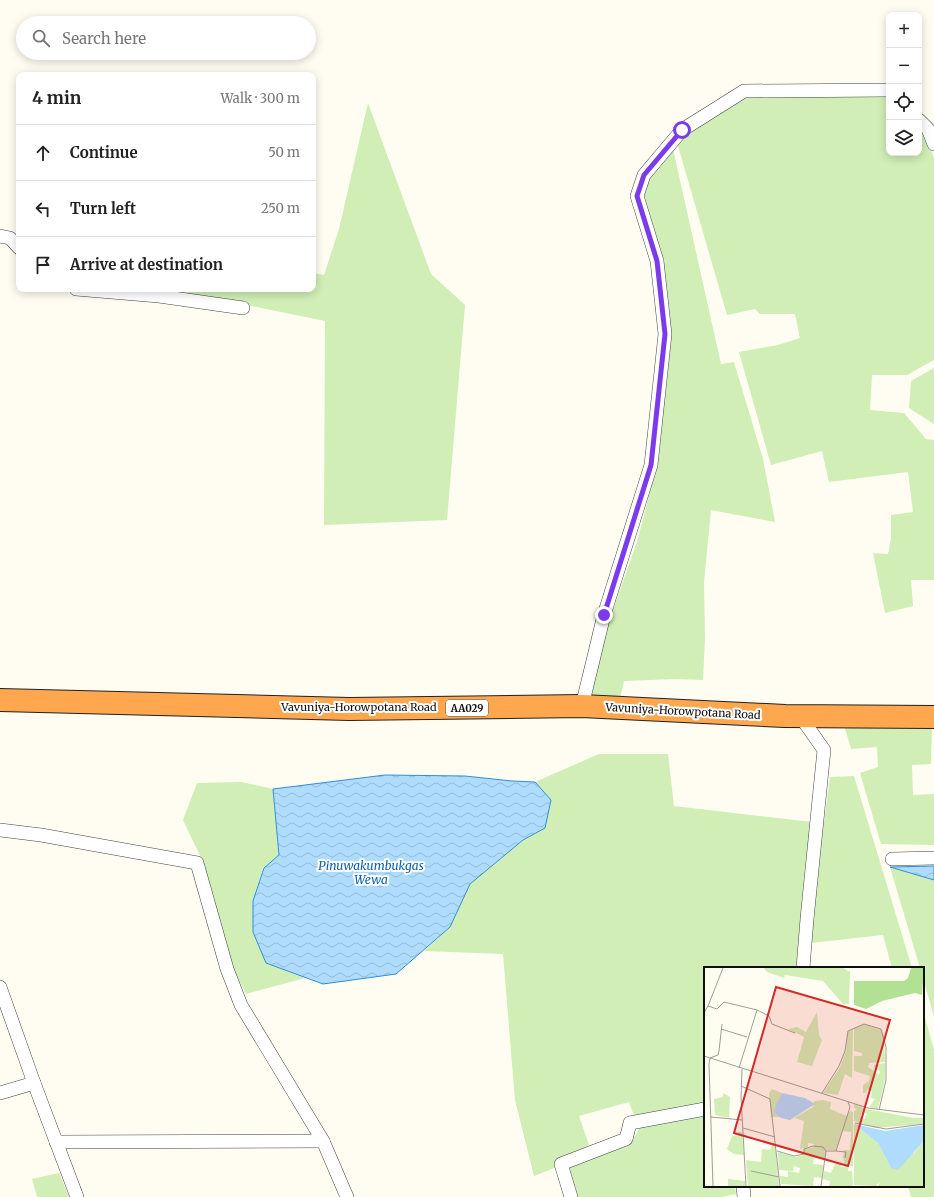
<!DOCTYPE html>
<meta charset="utf-8">
<style>
:root{--surface:#fff;--page:#f6f6f6;--text:#222;--muted:#767676;--line:#e0e0e0}
body{margin:0;font-family:Merriweather,serif;background:var(--page);color:var(--text)}
.controls{position:absolute;right:12px;top:12px;display:grid;overflow:hidden;border-radius:8px;box-shadow:0 2px 10px #0003}
.controls button{width:36px;height:36px;display:grid;place-items:center;padding:0;border:0;border-bottom:1px solid var(--line);background:var(--surface);color:var(--text);font:20px sans-serif}
.stop{position:absolute;width:12px;height:12px;margin:-9px;border:3px solid #7c3aed;border-radius:50%;background:#fff}
.stop.end{background:#7c3aed;border-color:#fff;box-shadow:0 1px 4px #0008}
.list{margin:0;padding:0;list-style:none}
h2{display:flex;justify-content:space-between;align-items:center;height:52px;margin:0;padding:0 16px;font-size:17px}
h2 small{font-size:13px;font-weight:400;color:var(--muted)}
.list li{display:grid;grid-template-columns:26px 1fr auto;gap:12px;align-items:center;box-sizing:border-box;height:56px;padding:0 16px;border-top:1px solid var(--line)}
.list b{display:block;font-size:15px;white-space:nowrap}
.list em{font-size:13px;font-style:normal;color:var(--muted)}
.icon{flex:none;width:22px;height:22px;fill:none;stroke:currentColor;stroke-width:2;stroke-linecap:round;stroke-linejoin:round}
.map{position:relative;flex:none;width:934px;height:1197px;overflow:hidden}
.search{position:absolute;background:var(--surface);box-shadow:0 2px 10px #0003;left:16px;top:16px;width:300px;height:44px;display:flex;align-items:center;gap:10px;box-sizing:border-box;padding:0 14px;border-radius:22px;color:var(--muted);font-size:15px}
.panel{position:absolute;background:var(--surface);box-shadow:0 2px 10px #0003;left:16px;top:72px;width:300px;height:220px;border-radius:8px}
.map>svg:first-child{display:block}
</style>
<div class="map">
<svg width="934" height="1197" viewBox="0 0 934 1197">
<defs>
<pattern id="water-waves" width="16" height="10" patternUnits="userSpaceOnUse"><rect width="16" height="10" fill="#afdcfc"/><path d="M0 5q4-4 8 0t8 0" fill="none" stroke="#95bcd7"/></pattern>
</defs>
<rect width="100%" height="100%" fill="#fffdf1"/>
<!-- grass -->
<g fill="#d0eeb5">
<path d="M745,94L887,95L889,97V153H919V127L924,132L934,158V360L907,375H872L870,410L904,413L926,439L934,440V580H911L913,606L885,613L873,553L888,554L891,539V515L913,512L908,472L829,482L822,451L771,465L739,352L778,345L800,338L795,314H760L755,309L727,315L676,139Z"/>
<path d="M368,103L431,274L465,305L447,520L324,525L325,321L187,293L190,289H313V273L324,275L339,229Z"/>
<path d="M673,149L721,364L734,362L763,459L775,522L711,510L704,582L705,638L703,680L675,679L624,681L618,706L587,702L610,618L637,542L657,465L670,335L663,260L642,193L653,172Z"/>
<path d="M934,368V424L909,408L911,381Z"/>
<path d="M843,721L932,725L931,764L912,765L913,795L934,794V845L881,844L860,773L878,767L877,747L851,749Z"/>
<path d="M599,754H668L674,806L812,822H824L830,777L854,776L912,968H892L883,935L811,943L810,968H705V1186H735L736,1194L722,1197H578L568,1166L630,1145L639,1129L629,1102L579,1116L589,1145L557,1162V1167L534,1176L515,1100L503,954L424,951L450,927L470,884L523,840L545,828L551,800L535,782Z"/>
<path d="M241,782L273,789L279,855L263,868L253,901L266,963L305,978L246,994L233,968L202,860L183,820L197,783Z"/>
<path d="M890,867L934,880V1017L923,978V968H920Z"/>
<path d="M923,1010L934,1050V1197H911L908,1186H923Z"/>
<path d="M59,1173L69,1197H37L32,1179Z"/>
</g>
<!-- water -->
<g fill="url(#water-waves)" stroke="#2e8fdb">
<path d="M385,775L465,776L512,781L535,782L551,800L545,828L523,840L470,884L450,927L396,974L323,984L266,963L253,932V901L264,868L279,855L273,789Z"/>
<path d="M934,866V880L890,867Z"/>
</g>
<g fill="none" stroke-linecap="round" stroke-linejoin="round">
<!-- street casing -->
<g stroke="#424242" stroke-width="14">
<g id="street">
<path d="M919,120L928,129L934,144"/>
<path d="M0,236L10,238L19,248"/>
<path d="M76,289L159,296L243,308"/>
<path d="M582,706L604,615L651,465L665,334L657,261L637,196L644,175L682,130L744,91L889,90"/>
<path d="M800,716L824,750L807,919L803,968"/>
<path d="M0,830L41,835L197,863L227,969L241,1005L323,1141L347,1197"/>
<path d="M892,859L934,858"/>
<path d="M0,987L34,1083L77,1197"/>
<path d="M0,1093L34,1083"/>
<path d="M56,1142L323,1141"/>
<path d="M743,1186L744,1197"/>
<path d="M571,1197L561,1164L626,1139L630,1123L705,1109"/>
</g>
</g>
<!-- highway casing -->
<g stroke="#202020" stroke-width="24">
<path id="highway" d="M0,700L349,709L582,706L785,716L934,717"/>
</g>
<!-- street -->
<use href="#street" stroke="#fff" stroke-width="13"/>
<!-- highway -->
<use href="#highway" stroke="#ffa74f" stroke-width="22"/>
</g>
<g fill="none" stroke-linecap="round" stroke-linejoin="round">
<!-- route -->
<path stroke="#7c3aed" stroke-width="5" d="M604,615L651,465L665,334L657,261L637,196L644,175L682,130"/>
</g>
<g text-anchor="middle" dominant-baseline="central" stroke-width="4" stroke-linejoin="round" paint-order="stroke">
<!-- shield labels -->
<rect fill="#fff" stroke="#575757" stroke-width="1" x="446" y="700" width="42" height="16" rx="3"/>
<g font-size="10" font-weight="bold" fill="#0f0f0f">
<text x="467" y="708">AA029</text>
</g>
<!-- street labels -->
<g font-size="11" fill="#0f0f0f" stroke="#fff">
<text x="359" y="707">Vavuniya-Horowpotana Road</text>
<text transform="translate(683 711) rotate(3)">Vavuniya-Horowpotana Road</text>
</g>
<!-- water labels -->
<g font-size="12" font-style="italic" fill="#0a60af" stroke="#fff">
<text x="371" y="865">Pinuwakumbukgas<tspan x="371" dy="14">Wewa</tspan></text>
</g>
</g>
<!-- overview -->
<g transform="translate(704 967)">
<rect width="220" height="220" fill="#fffdf1"/>
<path d="M60,1H139L146,5L145,37H139L119,14L81,8L80,11L63,5ZM113,45L115,68L118,73L108,99L93,95L100,70L84,62L93,60L102,65ZM160,57L177,63L180,68L181,95L165,96L164,100L175,108L176,104L172,102L171,104L170,98L181,96V112L174,142L165,140L171,132L167,131L168,124L163,123L162,126H159V118L165,114L166,109L150,104V89H158V86L150,84V61ZM149,62L148,111L141,107L134,128L119,126L136,100L142,84L143,66ZM68,122L78,126L71,147L75,150H67L65,126ZM119,133L127,135L126,142L143,149L146,144L149,145V199H144V204H148L149,218L147,219H118H125L126,214L119,212L120,204L127,206L131,197L138,196L137,200H141L139,189L140,183H146L147,165L138,164L132,183H122L120,192L110,191L109,197L119,198L118,211L110,210L109,219L77,217L76,209L84,210V204L95,206L96,201L90,199L89,204L75,203L74,185L91,190L100,188V182L110,180V177L104,176V180L96,182L100,154L90,151L109,140L110,134ZM150,137L160,141L156,149L160,152L163,147L160,146L162,142L210,151H220V157L171,161L150,154V144L153,142L150,141ZM150,157L174,176L187,201L210,186L220,174V219H174L176,215L172,219L150,218ZM34,165H38L40,188L30,187L23,182L28,169H34ZM68,178H71L75,219H44L42,193L57,195L58,182L66,183ZM24,212L41,214V219H24Z" fill="#d0eeb5"/>
<path d="M207,1H220L218,28L211,26L178,34L162,42L150,38V14H200L204,11Z" fill="#b2e193"/>
<path d="M19,126L26,130L25,151L11,148L10,132L19,130Z" fill="#d0eeb5"/>
<path d="M78,126L101,131L111,137L86,153L77,151L71,147L70,143ZM150,157L181,164L220,158V174L194,203L187,201L174,176Z" fill="#afdcfc"/>
<path fill="none" stroke="#9f9e97" stroke-width="1" d="M4,39L19,1M53,43L65,49L68,57L91,66M0,46L4,39L13,42L20,35L53,43L35,101M17,62L43,70M0,89L164,141L220,148M38,102L37,130L42,219M37,119L66,132L76,219M118,126L135,99L141,84L144,64L160,57L177,62L182,80V113L175,143M7,150L38,153M151,156L182,162L220,157M39,161L71,170M73,184L90,189L100,187V182L109,179L119,180L122,184M132,184L142,185L141,191M47,204L75,210M9,219L5,97L6,91L14,88L15,84L18,57M117,219L122,184H132L146,140L144,135"/>
<path fill="#d62828" fill-opacity="0.15" stroke="#d62828" stroke-width="2" d="M72,20L186,53L144,199L30,166Z"/>
<rect width="220" height="220" fill="none" stroke="#0f0f0f" stroke-width="2"/>
</g>
</svg>
<div class="controls">
<button>+</button>
<button>−</button>
<button><svg class="icon" aria-label="locate" viewBox="0 0 24 24"><circle cx="12" cy="12" r="6"/><path d="M12 2v4M12 18v4M2 12h4M18 12h4"/></svg></button>
<button><svg class="icon" aria-label="layers" viewBox="0 0 24 24"><path d="M12 4l9 5-9 5-9-5zM3 14l9 5 9-5"/></svg></button>
</div>
<div class="stop" style="left:682px;top:130px"></div>
<div class="stop end" style="left:604px;top:615px"></div>
<div class="search"><svg class="icon" aria-label="search" viewBox="0 0 24 24"><circle cx="10" cy="10" r="6"/><path d="M15 15l6 6"/></svg>Search here</div>
<section class="panel">
<h2>4 min<small>Walk · 300 m</small></h2>
<ul class="list">
<li><svg class="icon" aria-label="ahead" viewBox="0 0 24 24"><path d="M12 20V5M6 11l6-6 6 6"/></svg><div><b>Continue</b></div><em>50 m</em></li>
<li><svg class="icon" aria-label="left" viewBox="0 0 24 24"><path d="M17 20v-9H6M10 6l-5 5 5 5"/></svg><div><b>Turn left</b></div><em>250 m</em></li>
<li><svg class="icon" aria-label="arrive" viewBox="0 0 24 24"><path d="M6 21V4h12l-3 4 3 4H6"/></svg><div><b>Arrive at destination</b></div></li>
</ul>
</section>
</div>
